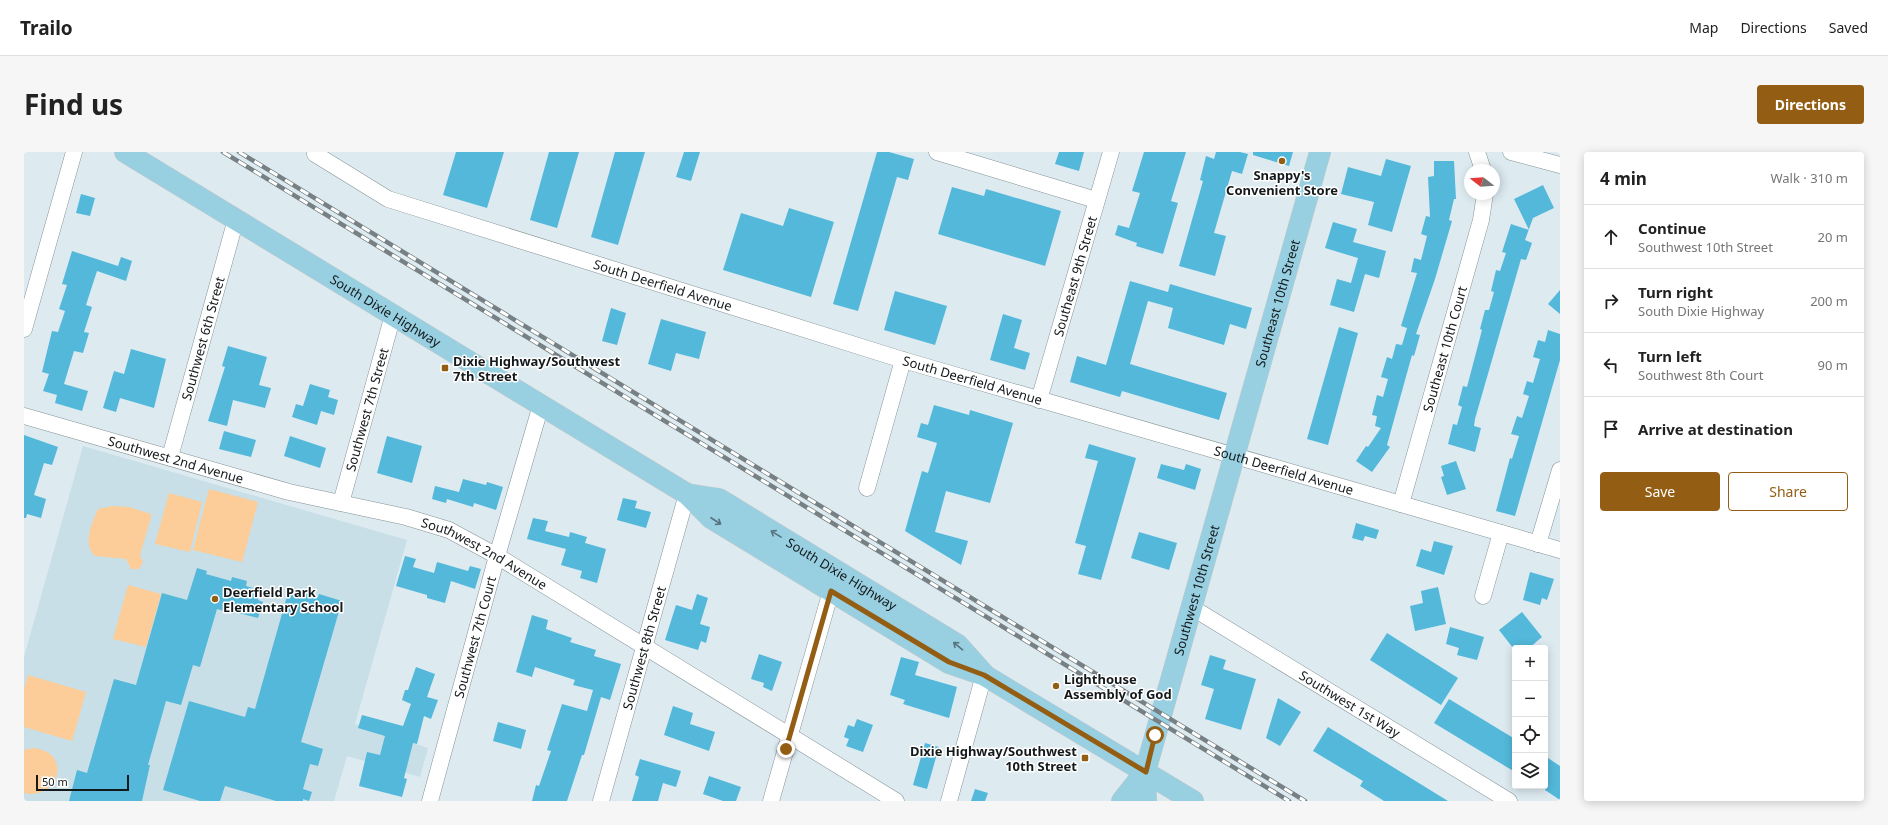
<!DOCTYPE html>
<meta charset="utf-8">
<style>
:root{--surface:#fff;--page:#f6f6f6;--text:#222;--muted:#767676;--line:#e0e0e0;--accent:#935e13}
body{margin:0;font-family:"Noto Sans",sans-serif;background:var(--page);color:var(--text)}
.controls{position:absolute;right:12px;bottom:12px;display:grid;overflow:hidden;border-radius:4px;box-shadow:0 2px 10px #0003}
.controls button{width:36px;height:36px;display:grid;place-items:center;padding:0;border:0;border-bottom:1px solid var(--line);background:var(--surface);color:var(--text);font:20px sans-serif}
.compass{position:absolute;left:1440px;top:12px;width:36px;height:36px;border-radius:50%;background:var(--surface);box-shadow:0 2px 10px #0003;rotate:287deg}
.scale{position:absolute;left:12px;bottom:10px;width:93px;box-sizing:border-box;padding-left:4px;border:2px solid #14191b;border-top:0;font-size:11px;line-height:14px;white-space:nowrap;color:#14191b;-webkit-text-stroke:3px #fff;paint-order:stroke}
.stop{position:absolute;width:12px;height:12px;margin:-9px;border:3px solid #935e13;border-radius:50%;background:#fff}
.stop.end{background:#935e13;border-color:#fff;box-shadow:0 1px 4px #0008}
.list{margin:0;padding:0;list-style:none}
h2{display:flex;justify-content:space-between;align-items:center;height:52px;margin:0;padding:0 16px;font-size:17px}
h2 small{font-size:13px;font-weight:400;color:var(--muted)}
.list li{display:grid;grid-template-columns:26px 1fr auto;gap:12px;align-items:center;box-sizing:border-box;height:64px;padding:0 16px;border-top:1px solid var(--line)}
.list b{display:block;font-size:15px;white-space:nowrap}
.list p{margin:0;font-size:13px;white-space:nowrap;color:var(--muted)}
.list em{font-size:13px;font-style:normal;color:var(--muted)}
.actions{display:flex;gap:8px;padding:12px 16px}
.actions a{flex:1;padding:9px 0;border:1px solid var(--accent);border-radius:4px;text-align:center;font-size:14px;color:var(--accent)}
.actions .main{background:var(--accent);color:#fff}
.icon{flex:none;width:22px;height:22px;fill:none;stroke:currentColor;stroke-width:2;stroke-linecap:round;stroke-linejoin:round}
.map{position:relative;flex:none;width:1536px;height:649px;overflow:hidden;border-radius:4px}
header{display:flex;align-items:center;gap:24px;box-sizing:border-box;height:56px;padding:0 20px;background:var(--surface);border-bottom:1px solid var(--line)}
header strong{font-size:19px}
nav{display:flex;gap:22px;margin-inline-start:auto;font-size:14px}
.intro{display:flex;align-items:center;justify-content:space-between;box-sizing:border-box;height:96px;padding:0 24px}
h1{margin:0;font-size:28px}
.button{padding:10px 18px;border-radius:4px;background:var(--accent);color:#fff;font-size:14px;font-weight:700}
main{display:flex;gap:24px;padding:0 24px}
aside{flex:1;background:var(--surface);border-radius:4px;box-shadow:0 2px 10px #0003}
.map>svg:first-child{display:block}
</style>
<header>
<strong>Trailo</strong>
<nav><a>Map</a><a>Directions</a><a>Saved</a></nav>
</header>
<div class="intro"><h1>Find us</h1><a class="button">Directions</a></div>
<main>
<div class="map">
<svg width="1536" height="649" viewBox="0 0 1536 649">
<rect width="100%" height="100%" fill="#ddebf1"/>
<!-- built -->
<path fill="#c8dfe7" d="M59,294L383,388L331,572L404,596L396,625L323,604L310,649H0V505Z"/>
<!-- green -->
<g fill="#fccd98">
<path d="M185,337L234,350L218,410L169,398Z"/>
<path d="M145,341L178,350L166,400L131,392Z"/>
<path d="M88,354L105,355L127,362V365L116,403L119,410L115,417H107L102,407L71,404C58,392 68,371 74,357Z"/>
<path d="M104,433L137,442L122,495L89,487Z"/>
<path d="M4,523L62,540L48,589L0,575V537Z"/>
<path d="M9,596C50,600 34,649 0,641V598Z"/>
</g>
<!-- building -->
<g fill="#53b8d9">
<path d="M432,0H480L463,56L419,43Z"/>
<path d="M525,0H555L533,76L506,68Z"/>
<path d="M591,0H621L594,93L567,85Z"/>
<path d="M660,0H676L667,29L652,25Z"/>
<path d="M853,0H865L890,7L884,28L873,25L834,159L809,152Z"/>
<path d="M1035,0H1060L1055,19L1031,12Z"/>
<path d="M1120,0H1162L1147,49L1154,51L1139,102L1112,94L1113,91L1091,83L1094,73L1105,76L1116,41L1108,39Z"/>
<path d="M1192,0H1216L1224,2L1218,22L1208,19L1190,81L1202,84L1191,124L1155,114L1179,29L1176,28L1182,4L1190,7Z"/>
<path d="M1229,0H1269L1265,14L1229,3Z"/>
<path d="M1362,7L1387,14L1368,80L1344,73L1350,50L1317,42L1324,15L1357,24Z"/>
<path d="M1410,9H1430L1432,47H1430L1425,68L1428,69L1411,127L1392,182L1396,183L1390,204L1388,203L1363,293L1366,295L1348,320L1332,309L1342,294L1344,295L1357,276L1351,274L1353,264L1348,263L1353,243L1359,245L1364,227L1357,225L1363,205L1368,207L1372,192L1378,193L1383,176L1377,174L1393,121L1387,120L1390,106L1397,108L1403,84L1397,82L1402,64L1406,65L1404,25L1410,24Z"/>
<path d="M1519,33L1530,56L1509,66L1501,88L1508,91L1502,108L1497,107L1451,267L1450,274L1457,276L1451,300L1424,292L1429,272L1433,273L1438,255L1434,253L1439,234L1443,235L1458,178L1456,177L1461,158H1465L1470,140L1467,139L1472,118L1476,119L1482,101L1478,100L1487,72L1505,78L1490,47Z"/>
<path d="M928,35L960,44L962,37L1037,59L1021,114L914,82Z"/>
<path d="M57,42L71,46L66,64L52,61Z"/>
<path d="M765,56L810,70L787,145L699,118L717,61L759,74Z"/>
<path d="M1309,70L1333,77L1329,90L1362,99L1355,126L1341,122L1330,160L1306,153L1313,127L1327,131L1334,106L1301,96Z"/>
<path d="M48,99L94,114L97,105L108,109L102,129L73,119L62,153L68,155L60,180L65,181L59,201L50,199L40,232L64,239L58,259L31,251L33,243L19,239L25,222L18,220L28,179L34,180L41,159L35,157L43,133L38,132Z"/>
<path d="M1106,129L1144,140L1146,132L1228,156L1222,177L1206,172L1200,193L1144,176L1149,156L1124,149L1106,212L1203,241L1195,268L1098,239L1096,245L1046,230L1053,204L1082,213Z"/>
<path d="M1536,138V162L1524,152Z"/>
<path d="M871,139L923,154L911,193L860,178Z"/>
<path d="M587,156L602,161L593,193L578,189Z"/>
<path d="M979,162L998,168L990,196L1006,201L1001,218L966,208Z"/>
<path d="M637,167L682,180L675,207L652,201L647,219L624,212Z"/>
<path d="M1315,175L1334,181L1304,293L1283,287Z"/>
<path d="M1524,178L1536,182V208L1491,364L1472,359L1486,306L1488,307L1495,284L1487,282L1493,264L1498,266L1505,244L1499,242L1503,229L1509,231L1516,207L1509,205L1514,188L1521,190Z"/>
<path d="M204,194L243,205L235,233L247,236L241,256L209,248L203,274L184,269L201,215L198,214Z"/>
<path d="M107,197L142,207L130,256L96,246L92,260L79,256L90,219L100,222Z"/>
<path d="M286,232L306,238L304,245L314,248L310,263L297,259L293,273L268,265L272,252L279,254Z"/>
<path d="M910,253L945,263L946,258L989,271L966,351L922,339L911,380L944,389L937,413L881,379L898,319L904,321L913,291L893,285L897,271L904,273Z"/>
<path d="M200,279L232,288L227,305L195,297Z"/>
<path d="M0,283L34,295L28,313L20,311L10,343L22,347L17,366L3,362L2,366H0Z"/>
<path d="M266,284L302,296L296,316L260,304Z"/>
<path d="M363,284L398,294L388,331L353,321Z"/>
<path d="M1065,292L1112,306L1077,428L1054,422L1062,394L1051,391L1074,309L1061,306Z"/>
<path d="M1432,309L1442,337L1423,343L1417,325L1420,324L1417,314Z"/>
<path d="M1137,312L1160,318L1162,312L1177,317L1171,338L1133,326Z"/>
<path d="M439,327L462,333L463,330L479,335L472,358L450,351L449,355L423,347L422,351L408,347L411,334L435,340Z"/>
<path d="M599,346L613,349L611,356L627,360L622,376L593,368Z"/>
<path d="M509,366L524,369L521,379L545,385L546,380L563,385L561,391L582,397L573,431L556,426L558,419L537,413L542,397L503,387Z"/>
<path d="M1332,371L1355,378L1352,387L1341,384L1339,389L1328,386Z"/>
<path d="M1115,380L1153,391L1145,418L1107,406Z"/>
<path d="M1410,389L1429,394L1420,423L1392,414L1397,397L1407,400Z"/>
<path d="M381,404L392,407L389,415L410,421L413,410L444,419L446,414L457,417L451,437L427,429L421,451L403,446V443L372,434Z"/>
<path d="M173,416L183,419L182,422L207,429L208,425L223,429L222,434L236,438L234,448L239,450L234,466L211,460L210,462L193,457L176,515L169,513L157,553L142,549L124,613H126L118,649H45L53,618L63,621L90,527L112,533L138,441L163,448Z"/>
<path d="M1506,420L1530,427L1523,448L1518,446L1516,453L1499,448Z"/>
<path d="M1414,435L1422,472L1391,479L1386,454L1399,451L1397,439Z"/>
<path d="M265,437L294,445L295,442L318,449L277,590L299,597L294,614L286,612L279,637L288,640L285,649L279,647V649H252L201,634L196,649H176L139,638L165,549L221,565L224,555L231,557Z"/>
<path d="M673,442L684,446L676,472L686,475L682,491L677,489L674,498L641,488L652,453L668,458Z"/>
<path d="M1498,460L1518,485L1505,496H1489L1475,478Z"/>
<path d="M508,463L524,468L522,477L548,486L546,490L572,498L570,504L597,512L586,548L577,545L560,603H558L543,649H508L512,633L515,634L527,599L523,598L538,552L563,559L569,538L549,533L551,528L511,515L508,525L492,520Z"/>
<path d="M1426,475L1460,485L1453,508L1433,503L1435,496L1422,492Z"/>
<path d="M1363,481L1434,526L1417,553L1346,508Z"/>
<path d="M735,502L758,510L748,539L739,535L740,531L727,527Z"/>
<path d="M1186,503L1202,508L1199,517L1232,527L1217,578L1181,567L1190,537L1177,533Z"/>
<path d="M877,505L895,510L891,523L933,535L925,566L879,552L881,548L866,543Z"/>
<path d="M392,515L411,522L403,545L414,548L407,567L400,564L393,592L389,591L380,626L383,627L378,645L335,634L343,600L356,603L361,584L334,576L338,563L379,574L387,552L378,548L381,538H384Z"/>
<path d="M1254,546L1277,560L1256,594L1242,586Z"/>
<path d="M1425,547L1491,587V620L1410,571Z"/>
<path d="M649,554L669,561L666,572L691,580L685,599L640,583Z"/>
<path d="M833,567L849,573L839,600L822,594L825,587L820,585L824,573L830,575Z"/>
<path d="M474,570L502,578L497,597L469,589Z"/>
<path d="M1304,575L1424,649H1360L1336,634L1339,629L1289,599Z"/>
<path d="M901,591L915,595L903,637L889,633Z"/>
<path d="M1521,604L1536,614V648L1521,638Z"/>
<path d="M616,607L657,619L652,635L639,631L634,649H608L615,625L611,623Z"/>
<path d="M685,624L717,635L712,649H699L679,642Z"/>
<path d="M951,637L964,641L961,649H947Z"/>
</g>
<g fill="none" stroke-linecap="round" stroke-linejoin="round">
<!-- minor casing -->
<g stroke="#859297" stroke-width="17">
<g id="minor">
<path id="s1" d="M292,0L291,2L364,47L879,208L1536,398"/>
<path d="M913,0L1072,48"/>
<path d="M1453,0L1459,18"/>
<path d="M1487,0L1536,13"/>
<path d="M0,177L50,0"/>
<path id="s2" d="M1015,248L1087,0"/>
<path id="s3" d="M0,264L265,340L382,365L425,378L473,404L872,649"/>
<path id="s4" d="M146,305L212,67"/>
<path d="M843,336L879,208"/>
<path id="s5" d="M317,351L369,163"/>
<path id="s6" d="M1377,352L1457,68L1461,42"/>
<path d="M1514,392L1536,318"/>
<path d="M1459,444L1477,381"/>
<path id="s7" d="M1167,455L1485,649"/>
<path id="s8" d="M406,649L473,404L517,253"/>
<path id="s9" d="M577,649L663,342"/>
<path d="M747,649L807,439"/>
<path d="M925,649L960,523"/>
</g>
</g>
<!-- major casing -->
<g stroke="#c7c8c8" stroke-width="22">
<g id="major">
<path id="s10" d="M101,0L663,342L687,366L925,511L960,523L1169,649"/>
<path id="s11" d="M663,342L695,347L934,493L960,522"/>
<path d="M1098,649L1121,620"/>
<path id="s12" d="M1122,649L1121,620L1296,0"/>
</g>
</g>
<!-- minor -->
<use href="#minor" stroke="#fff" stroke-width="16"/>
<!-- major -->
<use href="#major" stroke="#98d0e2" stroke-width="21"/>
<!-- rail casing -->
<g stroke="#778185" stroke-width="4.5">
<g id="rail">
<path d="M199,0L1265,649"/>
<path d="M215,0L1281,649"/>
</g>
</g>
<!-- rail -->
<use href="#rail" stroke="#fff" stroke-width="3" stroke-dasharray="9" stroke-linecap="butt"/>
</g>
<!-- one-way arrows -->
<defs><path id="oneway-shaft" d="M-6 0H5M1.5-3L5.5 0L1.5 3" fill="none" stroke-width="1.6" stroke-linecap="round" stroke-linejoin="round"/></defs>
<g stroke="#56747e">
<use href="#oneway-shaft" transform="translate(692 369) rotate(33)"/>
<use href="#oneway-shaft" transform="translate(752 382) rotate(-149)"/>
<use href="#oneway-shaft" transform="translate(934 494) rotate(-140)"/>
</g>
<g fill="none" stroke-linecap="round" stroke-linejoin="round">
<!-- route -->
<path stroke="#935e13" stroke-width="5" d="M762,597L807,439L925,510L960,523L1122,620L1131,583"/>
</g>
<!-- markers -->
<g fill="#935e13" stroke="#fff" stroke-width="1.5">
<circle cx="1258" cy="9" r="4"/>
<rect x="417" y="212" width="8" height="8" rx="2"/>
<circle cx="191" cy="447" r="4"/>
<circle cx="1032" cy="534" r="4"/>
<rect x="1057" y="602" width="8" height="8" rx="2"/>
</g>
<g text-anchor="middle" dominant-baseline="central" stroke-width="3" stroke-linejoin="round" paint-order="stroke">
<!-- poi labels -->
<g font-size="13" font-weight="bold" fill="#14191b" stroke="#fff" text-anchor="start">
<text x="1258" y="23" text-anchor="middle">Snappy's<tspan x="1258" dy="15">Convenient Store</tspan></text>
<text x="429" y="209">Dixie Highway/Southwest<tspan x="429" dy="15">7th Street</tspan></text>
<text x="199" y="440">Deerfield Park<tspan x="199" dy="15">Elementary School</tspan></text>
<text x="1040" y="527">Lighthouse<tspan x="1040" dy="15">Assembly of God</tspan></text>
<text x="1053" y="599" text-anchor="end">Dixie Highway/Southwest<tspan x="1053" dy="15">10th Street</tspan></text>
</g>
<!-- street labels -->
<g font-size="13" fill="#14191b" stroke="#fff">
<text stroke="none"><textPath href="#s2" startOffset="129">Southeast 9th Street</textPath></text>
<text stroke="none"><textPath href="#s1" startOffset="376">South Deerfield Avenue</textPath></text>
<text stroke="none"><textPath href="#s12" startOffset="516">Southeast 10th Street</textPath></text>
<text stroke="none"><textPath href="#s10" startOffset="305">South Dixie Highway</textPath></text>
<text stroke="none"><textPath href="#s4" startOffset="123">Southwest 6th Street</textPath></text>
<text stroke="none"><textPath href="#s6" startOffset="161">Southeast 10th Court</textPath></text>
<text stroke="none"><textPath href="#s1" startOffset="700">South Deerfield Avenue</textPath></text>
<text stroke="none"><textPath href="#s5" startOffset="97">Southwest 7th Street</textPath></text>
<text stroke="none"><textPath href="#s3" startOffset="158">Southwest 2nd Avenue</textPath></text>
<text stroke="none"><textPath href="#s1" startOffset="1024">South Deerfield Avenue</textPath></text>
<text stroke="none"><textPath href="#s3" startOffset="482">Southwest 2nd Avenue</textPath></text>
<text stroke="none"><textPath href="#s11" startOffset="176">South Dixie Highway</textPath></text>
<text stroke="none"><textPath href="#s12" startOffset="218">Southwest 10th Street</textPath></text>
<text stroke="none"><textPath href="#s8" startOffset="170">Southwest 7th Court</textPath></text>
<text stroke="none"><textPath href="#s9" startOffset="159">Southwest 8th Street</textPath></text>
<text stroke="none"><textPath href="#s7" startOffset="186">Southwest 1st Way</textPath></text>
</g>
</g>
</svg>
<div class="controls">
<button>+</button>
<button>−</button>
<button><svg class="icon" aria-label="locate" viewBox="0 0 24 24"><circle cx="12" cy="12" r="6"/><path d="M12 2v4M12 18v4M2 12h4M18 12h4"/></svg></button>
<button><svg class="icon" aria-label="layers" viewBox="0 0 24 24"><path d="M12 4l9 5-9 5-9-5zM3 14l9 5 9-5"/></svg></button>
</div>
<svg class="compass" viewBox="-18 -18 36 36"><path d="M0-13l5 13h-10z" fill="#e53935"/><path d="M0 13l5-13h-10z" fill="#767676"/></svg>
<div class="scale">50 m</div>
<div class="stop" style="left:1131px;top:583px"></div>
<div class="stop end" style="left:762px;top:597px"></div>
</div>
<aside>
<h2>4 min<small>Walk · 310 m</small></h2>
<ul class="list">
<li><svg class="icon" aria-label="ahead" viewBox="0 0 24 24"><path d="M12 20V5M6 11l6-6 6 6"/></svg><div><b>Continue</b><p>Southwest 10th Street</p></div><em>20 m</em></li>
<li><svg class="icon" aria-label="right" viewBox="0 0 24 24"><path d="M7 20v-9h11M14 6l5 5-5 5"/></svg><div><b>Turn right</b><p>South Dixie Highway</p></div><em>200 m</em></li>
<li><svg class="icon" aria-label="left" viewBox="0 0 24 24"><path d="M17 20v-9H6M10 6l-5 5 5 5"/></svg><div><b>Turn left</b><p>Southwest 8th Court</p></div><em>90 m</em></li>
<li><svg class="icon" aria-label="arrive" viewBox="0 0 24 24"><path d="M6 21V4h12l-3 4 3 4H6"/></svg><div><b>Arrive at destination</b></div></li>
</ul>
<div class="actions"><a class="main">Save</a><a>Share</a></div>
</aside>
</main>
